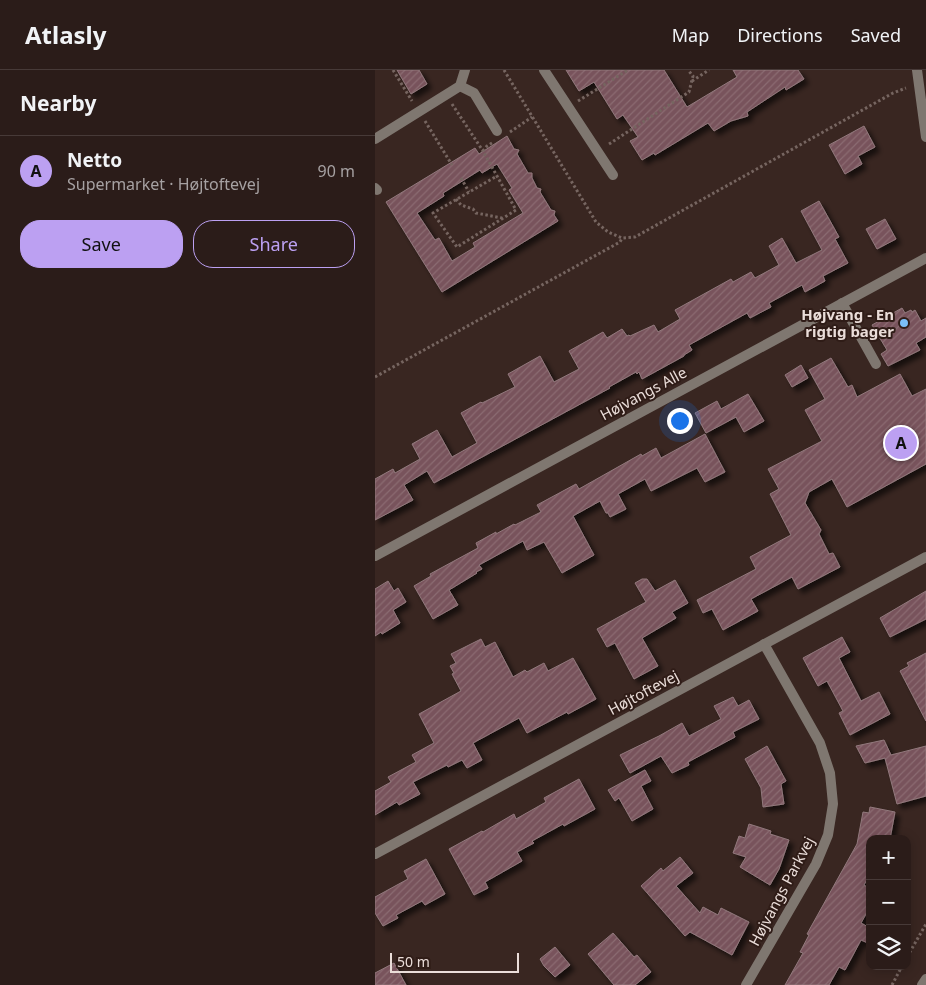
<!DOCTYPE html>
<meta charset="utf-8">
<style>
:root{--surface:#2b1c19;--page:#372926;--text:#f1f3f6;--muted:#a6a1a2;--line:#473a38;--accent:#bca0f2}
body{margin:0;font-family:"Noto Sans",sans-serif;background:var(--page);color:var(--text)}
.controls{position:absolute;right:15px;bottom:15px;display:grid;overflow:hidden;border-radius:10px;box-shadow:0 2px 12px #0003}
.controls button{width:45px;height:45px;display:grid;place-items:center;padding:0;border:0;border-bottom:1px solid var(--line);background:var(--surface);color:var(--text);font:25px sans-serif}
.scale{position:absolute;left:15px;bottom:12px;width:129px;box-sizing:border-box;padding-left:5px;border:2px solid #eaddd9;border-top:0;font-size:14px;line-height:18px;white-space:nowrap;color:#eaddd9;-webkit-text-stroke:4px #2f1c17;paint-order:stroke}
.you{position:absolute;left:304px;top:350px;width:18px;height:18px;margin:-12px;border:4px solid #fff;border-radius:50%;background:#1a73e8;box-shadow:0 0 0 8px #1a73e833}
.badge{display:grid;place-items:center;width:32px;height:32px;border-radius:50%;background:var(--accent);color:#111;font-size:16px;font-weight:700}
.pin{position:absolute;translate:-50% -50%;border:2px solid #fff;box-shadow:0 1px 5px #0006}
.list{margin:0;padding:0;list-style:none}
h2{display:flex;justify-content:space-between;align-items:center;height:65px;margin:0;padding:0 20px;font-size:21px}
h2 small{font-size:16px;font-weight:400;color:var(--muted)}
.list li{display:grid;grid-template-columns:32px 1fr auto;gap:15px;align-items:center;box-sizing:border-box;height:70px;padding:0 20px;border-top:1px solid var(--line)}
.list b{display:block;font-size:19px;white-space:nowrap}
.list p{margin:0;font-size:16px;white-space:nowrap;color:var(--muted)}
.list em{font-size:16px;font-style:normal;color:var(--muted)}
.actions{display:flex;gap:10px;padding:15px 20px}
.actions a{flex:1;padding:11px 0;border:1px solid var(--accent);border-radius:20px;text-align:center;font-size:18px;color:var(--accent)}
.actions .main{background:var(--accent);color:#111}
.icon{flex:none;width:28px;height:28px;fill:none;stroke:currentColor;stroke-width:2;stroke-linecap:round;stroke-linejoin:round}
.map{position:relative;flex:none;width:551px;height:915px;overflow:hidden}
header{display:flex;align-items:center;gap:30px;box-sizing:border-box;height:70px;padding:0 25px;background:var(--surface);border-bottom:1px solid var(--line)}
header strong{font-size:24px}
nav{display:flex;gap:28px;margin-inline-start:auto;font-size:18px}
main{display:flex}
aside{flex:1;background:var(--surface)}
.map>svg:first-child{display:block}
</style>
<header>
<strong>Atlasly</strong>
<nav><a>Map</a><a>Directions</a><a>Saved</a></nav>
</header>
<main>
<aside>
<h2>Nearby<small></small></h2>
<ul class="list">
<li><span class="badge">A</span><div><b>Netto</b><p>Supermarket · Højtoftevej</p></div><em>90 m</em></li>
</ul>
<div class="actions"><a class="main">Save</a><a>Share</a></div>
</aside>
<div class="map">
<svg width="551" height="915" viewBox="0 0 551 915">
<defs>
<pattern id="building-hatch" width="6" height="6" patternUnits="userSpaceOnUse" patternTransform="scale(1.25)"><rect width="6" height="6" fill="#78535b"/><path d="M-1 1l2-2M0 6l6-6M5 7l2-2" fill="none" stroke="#8b6b72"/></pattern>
<filter id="shadow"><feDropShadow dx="4.5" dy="4.5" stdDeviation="2.5" flood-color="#0009"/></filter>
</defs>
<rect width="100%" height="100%" fill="#392621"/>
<!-- building -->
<g fill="url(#building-hatch)" stroke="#92797d" fill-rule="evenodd" filter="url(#shadow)">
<path d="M22,0H44L52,14L36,24Z"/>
<path d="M191,0H289L312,37L362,7L358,0H423L429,9L411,20L410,17L372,42L373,46L356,51L339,61L333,53L280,85L279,83L267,90L255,71L263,67L248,45L242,49L219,12L204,21Z"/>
<path d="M489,56L500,77L483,86L487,94L470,104L454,75Z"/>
<path d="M132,66L139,79L144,80L142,84L153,103H157V108L162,118L166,119L165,122L176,140L180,141L179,145L183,151L67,222L11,132L100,78L104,84ZM122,94L137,118L134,120L148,143L98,173L100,177L77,191L64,168L60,170L42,143L69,126L68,123L105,100L107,103Z"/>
<path d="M444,131L464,167L460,169L473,193L448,206L450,211L430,222L427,215L394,233L396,237L375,248L372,243L314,275L317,280L309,285V286L267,309L264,302L262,304L261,302L234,317L235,318L59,413L52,401L29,415L38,430L0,450V409L18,399L20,403L45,389L37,374L62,360L77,387L102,373L86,343L106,332L107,333L140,317L133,304L165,286L179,312L204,299L194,281L228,262L232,268L247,259L252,266L254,265L255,266L279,255L283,262L305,249L300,240L356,209L358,212L376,202L380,208L404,195L394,176L407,168L421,193L447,180L426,141Z"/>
<path d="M510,149L521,169L502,179L491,159Z"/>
<path d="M527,238L530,243L536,240L537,242L540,240L546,251L551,248V267L541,273L545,280L513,296L506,284L512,280L497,255Z"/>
<path d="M456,288L473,317L477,315L482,327L525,304L537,326L551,319V394L472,437L457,409L434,422L430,433L446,460L444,464L454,484L458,483L465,497L423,519L417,507L376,529L383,541L348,560L337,539L328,543L322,530L381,499L375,487L416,465L395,424L404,419L393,399L447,371L430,340L450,329L434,300Z"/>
<path d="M426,295L433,308L417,317L410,305Z"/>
<path d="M373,324L389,351L369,362L361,347L331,363L320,343L342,331L346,339Z"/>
<path d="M330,364L350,402L330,412L322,398L276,421L270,409L243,424L251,439L235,447L233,443H231L225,431L198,446L219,485L187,503L169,472L152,480L148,471L104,495L107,499L101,502L102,503L74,520L83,535L58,549L39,516L56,506L55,504L103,478L101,473L121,462V464L139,454L140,455L166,442L162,435L201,414L204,419L266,384L267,386L281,378L286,388Z"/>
<path d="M267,509H272L280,521L300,510L313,533L297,542L301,548L267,568L283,596L259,609L240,573L232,577L222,559L271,532L260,513Z"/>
<path d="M13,511L19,521L23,518L31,532L18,540L25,553L7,564L6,562L0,566V519Z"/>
<path d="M551,521V549L515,567L505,548Z"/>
<path d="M467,567L475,582L464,588L486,631L504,622L515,644L475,665L464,643L468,641L452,611L443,616L428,588Z"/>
<path d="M106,569L110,577L120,572L138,607L150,600L152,602L169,593L173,601L198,588L221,629L193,644L192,642L152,663L144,648L98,673L107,690L92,698L87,690L73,697L72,695L38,712L45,724L24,735L22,732L0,745V721L16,712L13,707L41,692L37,685L59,673L44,644L86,621L77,604L79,603L75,596L81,593L76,584Z"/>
<path d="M551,583V651L525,601L534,596L532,593Z"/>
<path d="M358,627L363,636L374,630L384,649L358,662L360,667L313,692L314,695L297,703L286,686L255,703L245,685L284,666L307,653L314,666L346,649L339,636Z"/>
<path d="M509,670L516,685L551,676V726L522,734L510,688L490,693L481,676Z"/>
<path d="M392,676L411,711L406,714L409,734L388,737L386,718L370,689Z"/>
<path d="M270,700L276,711L266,716L278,739L257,751L244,728L240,731L233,720Z"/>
<path d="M204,709L220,739L189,756L188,754L157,771L159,773L142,782L147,791L110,812L113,818L99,825L74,779L107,761L108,762L139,744L141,749L171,732L169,728Z"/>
<path d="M495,737L520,742L515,769H495V804L489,815L495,819V837L486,853L495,858V874L486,870L470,900L464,897L454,915H410L428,883L425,882L434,865L432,864L482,774L488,742L494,743Z"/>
<path d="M374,754L396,761L395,764L414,770L404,799L395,815L365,797L371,787L358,783L364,766L370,768Z"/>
<path d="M305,787L318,803L301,816L325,843L328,837L343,845L346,838L374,852L357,885L315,862L310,866L266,816L286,798L288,801Z"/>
<path d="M51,789L70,824L50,835L47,831L21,845L23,848L8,856L0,843V827L33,809L29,801Z"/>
<path d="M238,863L259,887L262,885L276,902L260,915H239L213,884Z"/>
<path d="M180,877L195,895L180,907L169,896L165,889Z"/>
<path d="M19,893L31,915H0V903Z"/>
</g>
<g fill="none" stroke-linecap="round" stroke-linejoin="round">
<!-- path -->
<g stroke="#766560" stroke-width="3" stroke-dasharray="2.5 2.5" stroke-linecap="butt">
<path d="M18,0L37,31"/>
<path d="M129,0L221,152L233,162L247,168L260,167L518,23L531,18"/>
<path d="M317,11L334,0"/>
<path d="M203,31L253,0"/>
<path d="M77,34L108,81"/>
<path d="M50,51L77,95"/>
<path d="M135,62L157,47"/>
<path d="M117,73L112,76L108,81L141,140L82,177L58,143L122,106"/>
<path d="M234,74L314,22L318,6L313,0"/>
<path d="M86,108L94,122"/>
<path d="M81,129L86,135L98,139L101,143L127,148"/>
<path d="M0,307L245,172L247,168"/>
<path d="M532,887L551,854"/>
<path d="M517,915L527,896"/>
</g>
<!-- service -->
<g stroke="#7f7770" stroke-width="10">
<path d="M85,16L99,23L122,61"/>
<path d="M0,118L2,120"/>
<path d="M467,233L501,294"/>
</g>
<!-- minor -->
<g stroke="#7f7770" stroke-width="10">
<path d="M169,0L238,105"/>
<path d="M0,69L85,16L90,0"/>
<path d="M0,486L551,188"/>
<path d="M0,784L551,487"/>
<path d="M371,915L441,794L453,765L458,734L455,703L445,673L389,574"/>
</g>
<!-- tertiary -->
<g stroke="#7f7770" stroke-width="10">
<path d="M542,0L551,67"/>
<path d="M547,915L551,909"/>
</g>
</g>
<!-- markers -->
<circle fill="#7bbef8" stroke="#2f1c17" stroke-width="2" cx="529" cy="253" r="5"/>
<g text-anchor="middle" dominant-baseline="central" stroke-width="4" stroke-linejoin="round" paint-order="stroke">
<!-- poi labels -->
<g font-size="15" font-weight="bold" fill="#eaddd9" stroke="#2f1c17" text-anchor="end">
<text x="519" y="244">Højvang - En<tspan x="519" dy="17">rigtig bager</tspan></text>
</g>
<!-- street labels -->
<g font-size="15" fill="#eaddd9" stroke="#2f1c17">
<text transform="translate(268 323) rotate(-28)">Højvangs Alle</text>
<text transform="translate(268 622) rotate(-28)">Højtoftevej</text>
<text transform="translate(406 821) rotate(-62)">Højvangs Parkvej</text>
</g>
</g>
</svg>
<div class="controls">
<button>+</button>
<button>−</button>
<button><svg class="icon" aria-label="layers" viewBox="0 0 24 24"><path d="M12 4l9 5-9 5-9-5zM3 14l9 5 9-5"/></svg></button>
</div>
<div class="scale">50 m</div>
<div class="you"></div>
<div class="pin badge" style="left:526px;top:373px">A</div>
</div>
</main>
